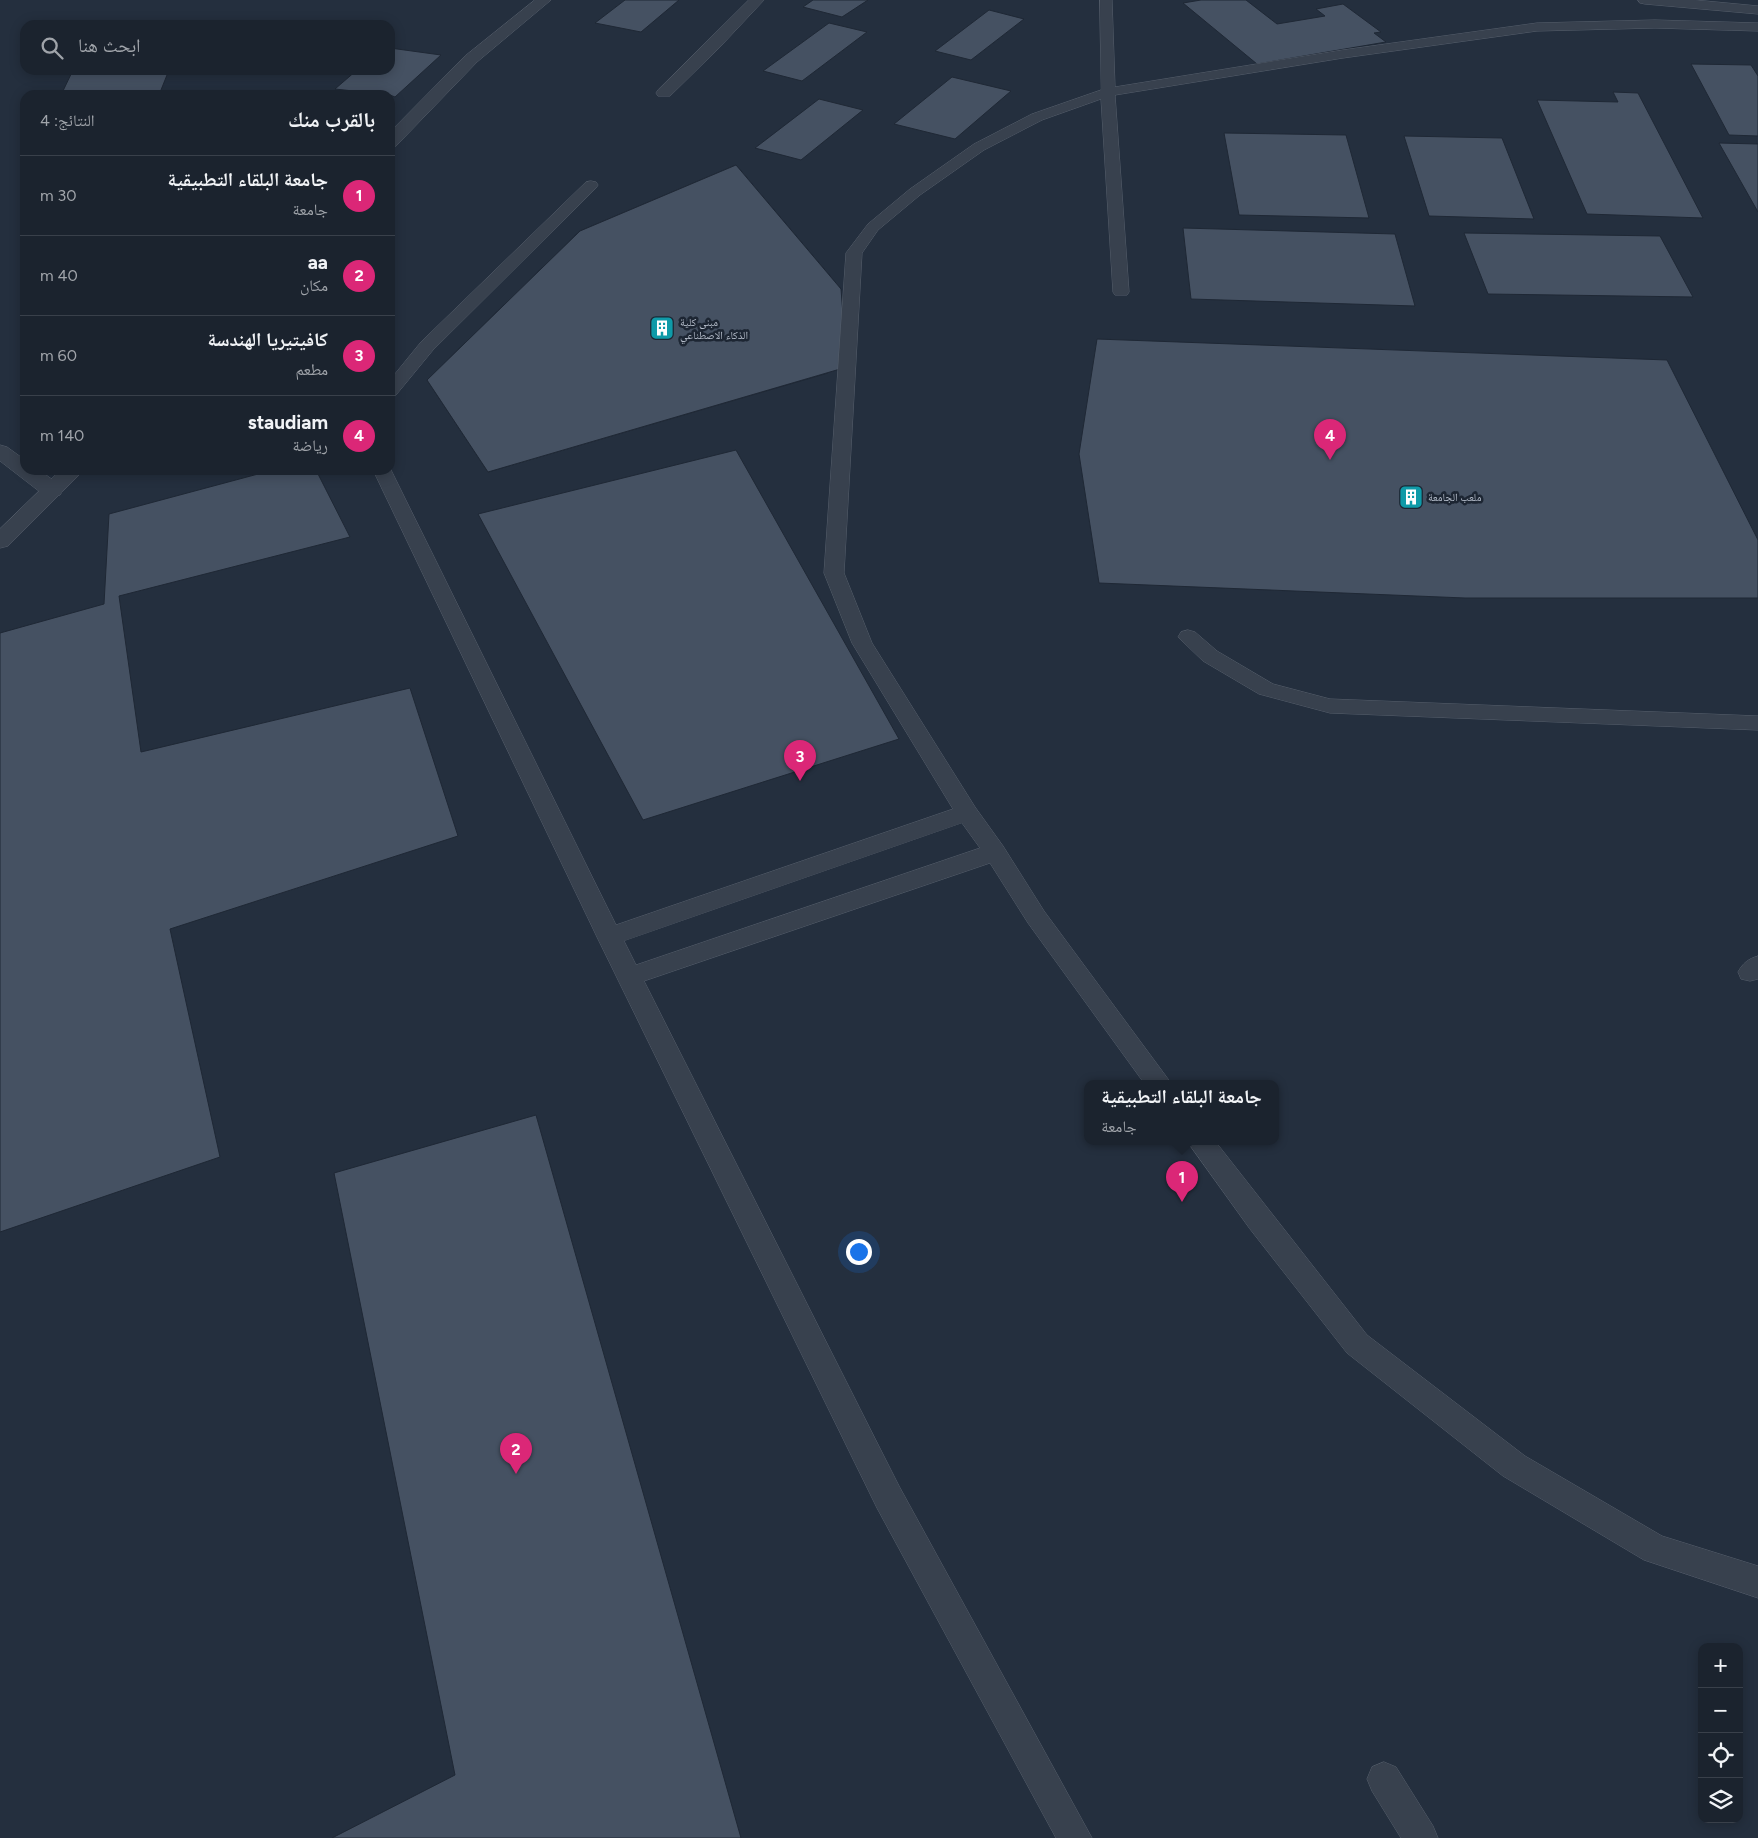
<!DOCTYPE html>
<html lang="ar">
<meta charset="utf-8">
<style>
:root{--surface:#1b232e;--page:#242b36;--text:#f1f3f6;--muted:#a0a4aa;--line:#39404a;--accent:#db2777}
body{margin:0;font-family:Figtree,"Noto Naskh Arabic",sans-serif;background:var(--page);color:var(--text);direction:rtl}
.controls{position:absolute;right:15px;bottom:15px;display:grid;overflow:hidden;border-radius:10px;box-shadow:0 2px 12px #0003}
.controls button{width:45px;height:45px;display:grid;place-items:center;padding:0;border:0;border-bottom:1px solid var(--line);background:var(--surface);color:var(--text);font:25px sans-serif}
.you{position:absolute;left:858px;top:1251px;width:18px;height:18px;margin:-12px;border:4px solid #fff;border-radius:50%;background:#1a73e8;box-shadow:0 0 0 8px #1a73e833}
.badge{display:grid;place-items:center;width:32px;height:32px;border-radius:50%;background:var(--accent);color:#fff;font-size:16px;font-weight:700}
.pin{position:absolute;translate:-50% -41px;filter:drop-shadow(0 1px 2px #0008)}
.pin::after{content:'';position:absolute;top:26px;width:18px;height:15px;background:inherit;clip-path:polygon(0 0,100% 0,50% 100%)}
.popup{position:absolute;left:1084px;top:1080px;width:195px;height:65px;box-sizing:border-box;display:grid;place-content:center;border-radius:10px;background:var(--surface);filter:drop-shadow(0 1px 4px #0005);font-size:16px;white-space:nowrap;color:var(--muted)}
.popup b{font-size:19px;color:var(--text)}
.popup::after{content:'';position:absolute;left:50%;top:100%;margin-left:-10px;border:10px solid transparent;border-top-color:var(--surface)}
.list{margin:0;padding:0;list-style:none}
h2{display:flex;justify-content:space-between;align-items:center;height:65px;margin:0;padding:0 20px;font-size:21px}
h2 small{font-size:16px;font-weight:400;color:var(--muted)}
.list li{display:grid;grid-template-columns:32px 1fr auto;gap:15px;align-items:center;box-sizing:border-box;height:80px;padding:0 20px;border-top:1px solid var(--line)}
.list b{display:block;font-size:19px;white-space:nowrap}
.list p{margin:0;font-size:16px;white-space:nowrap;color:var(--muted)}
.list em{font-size:16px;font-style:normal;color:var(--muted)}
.icon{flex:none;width:28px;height:28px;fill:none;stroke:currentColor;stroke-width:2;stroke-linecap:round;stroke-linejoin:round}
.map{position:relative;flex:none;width:1758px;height:1838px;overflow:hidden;direction:ltr}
.search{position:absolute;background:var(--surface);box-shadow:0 2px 12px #0003;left:20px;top:20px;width:375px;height:55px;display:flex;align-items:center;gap:12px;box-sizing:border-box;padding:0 18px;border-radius:15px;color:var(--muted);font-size:19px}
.panel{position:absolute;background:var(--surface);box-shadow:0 2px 12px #0003;left:20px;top:90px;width:375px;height:385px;border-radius:15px;direction:rtl}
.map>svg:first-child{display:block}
</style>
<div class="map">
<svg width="1758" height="1838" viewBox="0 0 1758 1838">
<rect width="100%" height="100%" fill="#242f3e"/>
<!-- building -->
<g fill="#455162" stroke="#1f2835">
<path d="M625,0H679L641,32L595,23Z"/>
<path d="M813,0H868L842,17L803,7Z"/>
<path d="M1201,0H1246L1277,24L1325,16L1316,9L1343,4L1381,32L1374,33L1386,42L1257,64L1183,3Z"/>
<path d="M989,10L1024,19L971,60L935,51Z"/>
<path d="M829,23L867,32L802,81L763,71Z"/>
<path d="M390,48L441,55L395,97L390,95L335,89L357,70H390Z"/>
<path d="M1691,64L1751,65L1758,76V136L1729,135Z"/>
<path d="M73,70H169L159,95H61Z"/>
<path d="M952,77L1011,91L955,139L894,124Z"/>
<path d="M1613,92L1638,93L1703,218L1587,214L1537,100L1618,102Z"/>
<path d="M819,99L863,110L801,160L755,148Z"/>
<path d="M1224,133L1346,135L1369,218L1239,215Z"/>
<path d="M1404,136L1502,138L1534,219L1429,216Z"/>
<path d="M1719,143L1758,144V212Z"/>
<path d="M736,165L841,289L828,373L488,472L427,380L580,231Z"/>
<path d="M736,165L841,289L847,367L488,472L427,380L580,231Z"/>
<path d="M1183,228L1395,234L1415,306L1191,299Z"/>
<path d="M1464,233L1660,236L1693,297L1488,294Z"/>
<path d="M1097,339L1667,360L1758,540V598H1465L1099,583L1079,454Z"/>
<path d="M736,450L899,739L643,820L478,514Z"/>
<path d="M273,470H316L350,537L119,596L141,752L410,688L458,836L170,929L220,1157L0,1232V633L104,604L109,514Z"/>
<path d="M536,1115L741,1838H332L455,1775L334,1173Z"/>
</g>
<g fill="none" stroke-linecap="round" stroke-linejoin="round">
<!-- service casing -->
<g stroke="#565f6c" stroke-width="1">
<g id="service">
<path d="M1100,0H1112L1115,87L1343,50L1537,23L1655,20L1758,23V31L1655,28L1537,31L1343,58L1115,95L1129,292L1127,295H1115L1113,292L1101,99L1042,120L984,150L920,195L878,230L862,253L844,573L872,643L975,807L1003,846L1044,911L1171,1083H1144L1028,923L990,863L644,981L899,1486L1092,1838H1056L877,1508L597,937L373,470H390V468L391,470L616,925L953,809L852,643L824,573L846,253L868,224L910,189L974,144L1032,114L1101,90ZM962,823L980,848L636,965L624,941Z"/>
<path d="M591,181L596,182L598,185L596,188L433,350L396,395L390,396V380L421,342L586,182Z"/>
<path d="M1188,630L1195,632L1217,651L1273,684L1330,699L1758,716V730L1330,713L1259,694L1203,661L1178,637L1181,632Z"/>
<path d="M1758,956V979L1750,981L1741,979L1738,972C1743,963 1748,959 1758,956Z"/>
<path d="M1187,1141H1215L1367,1335L1525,1456L1662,1536L1758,1566V1598L1644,1560L1503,1476L1347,1353L1250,1229Z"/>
<path d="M1384,1762L1396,1767L1433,1826L1438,1838H1401L1372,1791L1367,1779L1372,1767Z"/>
</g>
</g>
<!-- minor casing -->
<g stroke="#565f6c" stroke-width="1">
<g id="minor">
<path d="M749,0H764L720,47L670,96H658L656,93L658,90Z"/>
<path d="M0,445L7,447L25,460V470H39L60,485L63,490L60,495L52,496L44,495L0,461Z"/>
</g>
</g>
<!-- tertiary casing -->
<g stroke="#565f6c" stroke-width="1">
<g id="tertiary">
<path d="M535,0H551L477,62L396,146L390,147V132L465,56Z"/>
<path d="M1638,0H1695L1758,6V14L1645,4L1640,3Z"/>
<path d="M61,470H84L8,546L0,548V529Z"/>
</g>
</g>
<!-- service -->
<use href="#service" fill="#38414e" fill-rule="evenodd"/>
<!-- minor -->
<use href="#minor" fill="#38414e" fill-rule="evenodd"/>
<!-- tertiary -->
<use href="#tertiary" fill="#38414e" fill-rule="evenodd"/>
</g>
<!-- icons -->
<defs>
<g id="building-square" transform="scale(1.25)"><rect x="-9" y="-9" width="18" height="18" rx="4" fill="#0f9aa8" stroke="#1d2633"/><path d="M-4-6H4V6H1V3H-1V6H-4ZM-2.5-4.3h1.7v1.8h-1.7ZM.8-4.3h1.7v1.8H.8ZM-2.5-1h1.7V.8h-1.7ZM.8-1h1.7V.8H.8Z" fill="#fff"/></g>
</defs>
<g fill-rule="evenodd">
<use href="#building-square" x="662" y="328"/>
<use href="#building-square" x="1411" y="497"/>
</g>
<g text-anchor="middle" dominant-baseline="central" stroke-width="5" stroke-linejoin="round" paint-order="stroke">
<!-- far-poi labels -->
<g font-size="11" fill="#b4bcc9" stroke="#1d2633" text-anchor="start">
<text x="680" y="322">مبنى كلية<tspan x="680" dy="13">الذكاء الاصطناعي</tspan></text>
<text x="1428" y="497">ملعب الجامعة</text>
</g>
</g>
</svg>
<div class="controls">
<button>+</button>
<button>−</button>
<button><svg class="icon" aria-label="locate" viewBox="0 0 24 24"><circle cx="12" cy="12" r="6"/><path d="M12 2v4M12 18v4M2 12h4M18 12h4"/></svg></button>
<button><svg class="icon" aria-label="layers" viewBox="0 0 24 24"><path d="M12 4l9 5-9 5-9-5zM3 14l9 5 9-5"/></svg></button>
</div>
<div class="you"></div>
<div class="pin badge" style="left:1182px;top:1202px">1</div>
<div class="popup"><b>جامعة البلقاء التطبيقية</b>جامعة</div>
<div class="pin badge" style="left:516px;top:1474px">2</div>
<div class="pin badge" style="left:800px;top:781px">3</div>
<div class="pin badge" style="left:1330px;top:460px">4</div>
<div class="search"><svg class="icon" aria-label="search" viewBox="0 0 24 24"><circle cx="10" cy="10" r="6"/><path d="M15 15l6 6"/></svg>ابحث هنا</div>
<section class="panel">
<h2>بالقرب منك<small>النتائج: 4</small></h2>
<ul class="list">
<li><span class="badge">1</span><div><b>جامعة البلقاء التطبيقية</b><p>جامعة</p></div><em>30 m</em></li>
<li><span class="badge">2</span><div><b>aa</b><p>مكان</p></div><em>40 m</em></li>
<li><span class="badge">3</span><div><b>كافيتيريا الهندسة</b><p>مطعم</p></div><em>60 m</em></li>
<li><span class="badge">4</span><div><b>staudiam</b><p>رياضة</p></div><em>140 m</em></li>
</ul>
</section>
</div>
